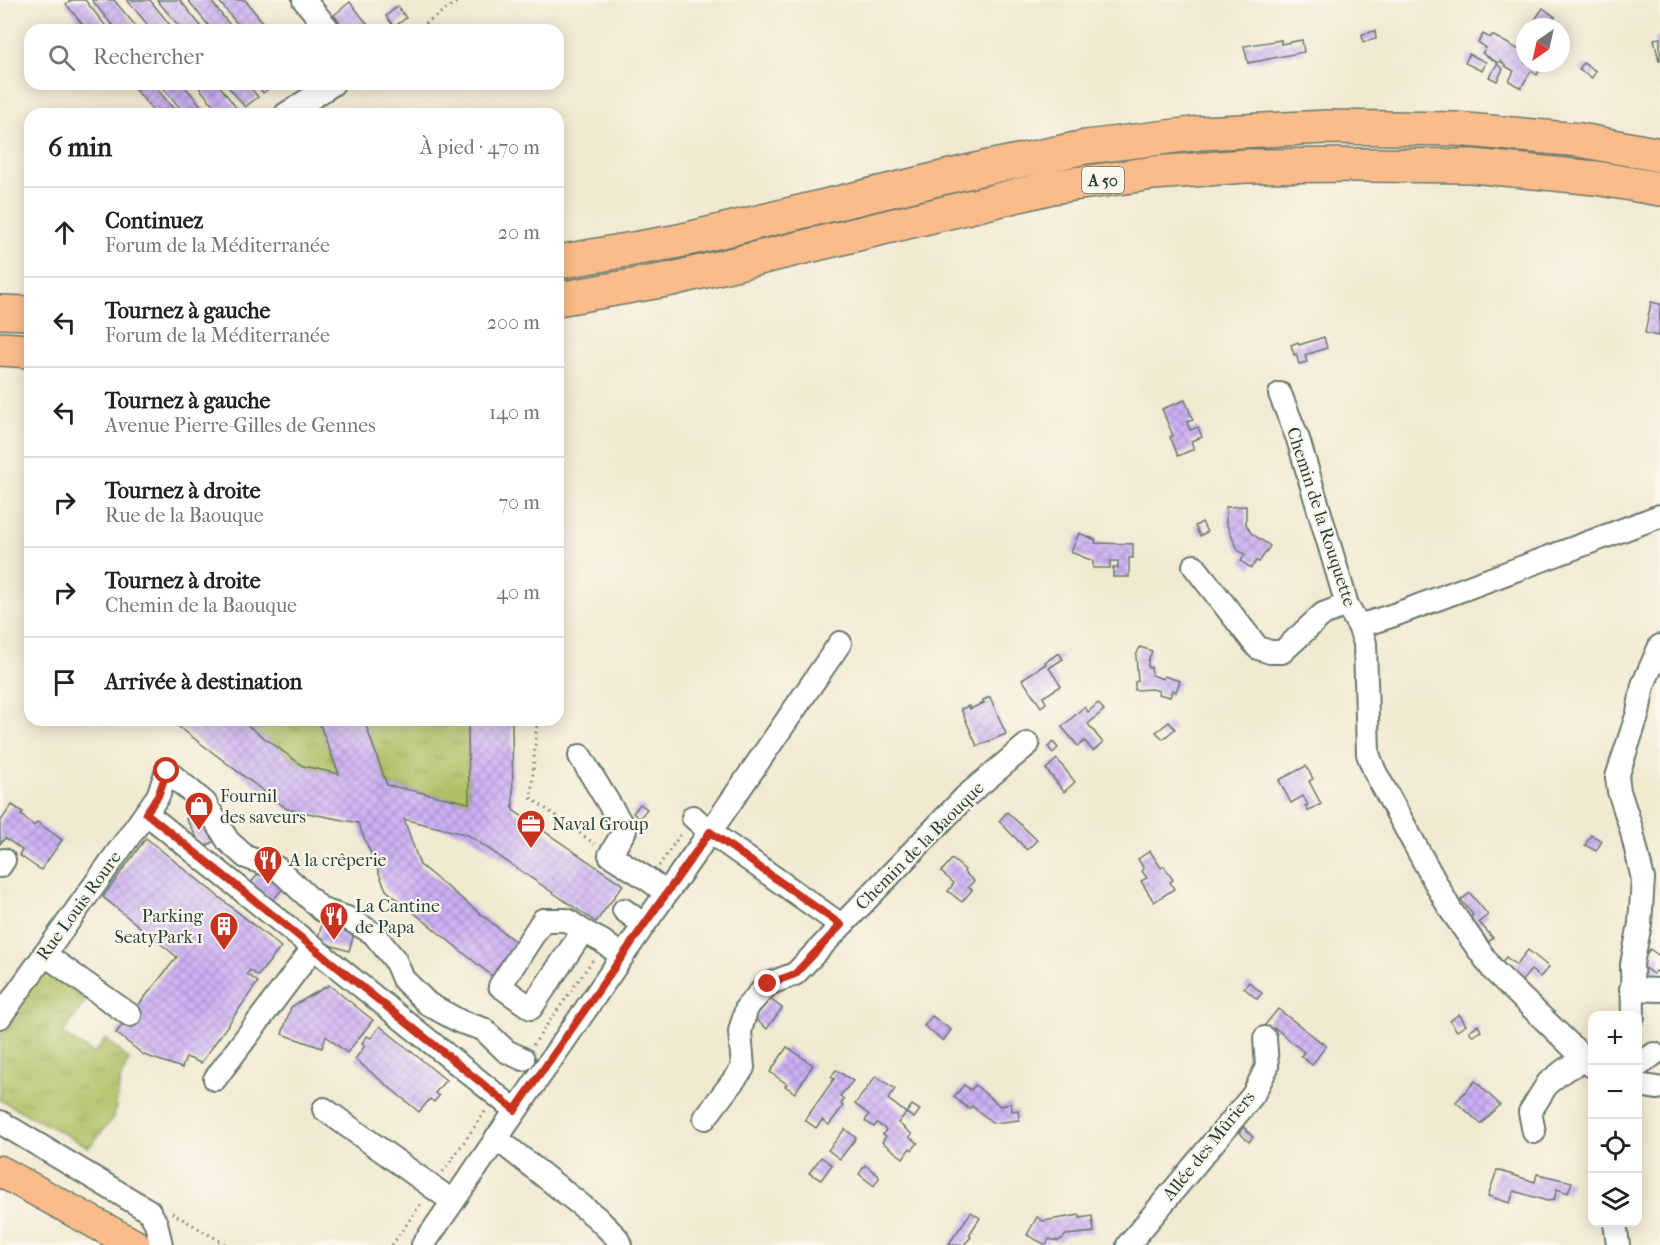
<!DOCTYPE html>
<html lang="fr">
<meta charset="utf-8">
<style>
:root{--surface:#fff;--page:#f2f2f2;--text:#202124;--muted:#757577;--line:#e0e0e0}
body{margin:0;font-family:"IM FELL French Canon",serif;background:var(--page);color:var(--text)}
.controls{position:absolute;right:18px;bottom:18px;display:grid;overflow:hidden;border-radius:12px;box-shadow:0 3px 15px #0003}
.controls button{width:54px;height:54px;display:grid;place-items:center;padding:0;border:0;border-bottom:2px solid var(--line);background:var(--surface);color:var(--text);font:30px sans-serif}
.compass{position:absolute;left:1516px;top:18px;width:54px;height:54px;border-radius:50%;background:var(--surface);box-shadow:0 3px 15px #0003;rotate:214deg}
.stop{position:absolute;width:18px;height:18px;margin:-14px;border:4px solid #c8321e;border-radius:50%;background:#fff}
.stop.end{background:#c8321e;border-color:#fff;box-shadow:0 2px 6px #0008}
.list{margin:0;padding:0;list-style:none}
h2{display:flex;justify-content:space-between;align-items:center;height:78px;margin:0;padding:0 24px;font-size:26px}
h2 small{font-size:20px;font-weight:400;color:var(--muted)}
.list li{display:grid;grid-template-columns:39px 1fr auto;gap:18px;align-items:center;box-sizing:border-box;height:90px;padding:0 24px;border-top:2px solid var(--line)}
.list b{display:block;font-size:22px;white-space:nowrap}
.list p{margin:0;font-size:20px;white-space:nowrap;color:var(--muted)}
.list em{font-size:20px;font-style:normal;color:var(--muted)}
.icon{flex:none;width:33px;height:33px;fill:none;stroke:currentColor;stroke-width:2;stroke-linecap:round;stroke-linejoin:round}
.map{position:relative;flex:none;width:1660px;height:1245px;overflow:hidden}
.search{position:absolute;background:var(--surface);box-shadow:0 3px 15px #0003;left:24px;top:24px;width:540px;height:66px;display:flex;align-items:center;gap:15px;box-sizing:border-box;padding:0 21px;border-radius:18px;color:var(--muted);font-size:22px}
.panel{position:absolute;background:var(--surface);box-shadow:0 3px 15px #0003;left:24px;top:108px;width:540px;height:618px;border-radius:18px}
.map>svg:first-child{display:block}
</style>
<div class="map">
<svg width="1660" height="1245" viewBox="0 0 1660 1245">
<defs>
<pattern id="grass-tufts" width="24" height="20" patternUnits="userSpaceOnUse" patternTransform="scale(1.5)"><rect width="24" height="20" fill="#aec064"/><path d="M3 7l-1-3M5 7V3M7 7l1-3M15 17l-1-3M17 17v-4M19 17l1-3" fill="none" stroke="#8d9d53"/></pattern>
<pattern id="building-cross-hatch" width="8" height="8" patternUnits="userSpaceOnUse" patternTransform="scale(1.5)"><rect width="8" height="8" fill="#cdb1f5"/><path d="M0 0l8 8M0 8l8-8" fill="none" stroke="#a691c7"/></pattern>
</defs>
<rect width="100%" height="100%" fill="#fbf7ec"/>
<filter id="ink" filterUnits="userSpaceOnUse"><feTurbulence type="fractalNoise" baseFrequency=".0167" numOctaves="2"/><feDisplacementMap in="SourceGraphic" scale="12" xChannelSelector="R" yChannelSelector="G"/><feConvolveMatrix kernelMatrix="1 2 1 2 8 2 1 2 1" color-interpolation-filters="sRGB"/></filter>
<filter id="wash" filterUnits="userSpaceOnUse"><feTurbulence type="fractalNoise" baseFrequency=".008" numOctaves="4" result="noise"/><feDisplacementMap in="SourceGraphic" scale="24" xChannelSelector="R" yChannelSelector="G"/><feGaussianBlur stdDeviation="1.35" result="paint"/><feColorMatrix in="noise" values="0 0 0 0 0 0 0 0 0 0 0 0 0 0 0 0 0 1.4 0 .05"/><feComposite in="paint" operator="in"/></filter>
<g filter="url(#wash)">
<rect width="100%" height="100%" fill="#f1e9d0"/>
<!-- grass -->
<g fill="url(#grass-tufts)" stroke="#667e4c" stroke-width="1.5">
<path d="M240,720H318L339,774L303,766Z"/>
<path d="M364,720L468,725L469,803L387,785Z"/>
<path d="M45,964L58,972L70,988L87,999L62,1034L94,1054L106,1039L129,1060L121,1077L114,1117L89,1147L0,1100V1036Z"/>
</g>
<g id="blocks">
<!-- building -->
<g fill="url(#building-cross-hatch)">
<path d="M72,0H85L109,30H87L66,4Z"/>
<path d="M92,0H114L139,30H116Z"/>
<path d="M127,0H150L174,30H152Z"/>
<path d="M157,0H180L204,30H182Z"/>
<path d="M188,0H210L234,30H212Z"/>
<path d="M218,0H245L269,30H242Z"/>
<path d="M350,2L372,30H346L334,15Z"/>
<path d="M398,6L406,18L394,27L386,16Z"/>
<path d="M1543,8L1555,17L1548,27H1530Z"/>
<path d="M1375,31L1376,39L1363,42L1362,34Z"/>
<path d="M1483,34L1490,38L1492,35L1525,53V63H1543L1537,75L1531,71L1521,88L1509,81L1514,71L1505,66V65L1500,61L1498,63L1482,53L1486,48L1478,42Z"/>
<path d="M1660,38V61H1659L1654,39Z"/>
<path d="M1281,40V44L1302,40L1304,52L1248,63L1244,46Z"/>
<path d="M1469,54L1486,62L1482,71L1465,63Z"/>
<path d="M1583,63L1596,71L1592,78L1579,70Z"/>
<path d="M1497,64L1503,69L1497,81L1489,77Z"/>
<path d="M131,84H153L178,114H156Z"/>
<path d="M160,84H183L208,114H185Z"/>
<path d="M196,84H218L239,111L235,114H221Z"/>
<path d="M226,84H248L258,97L245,107Z"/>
<path d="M256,84H275L263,93Z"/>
<path d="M1651,302L1660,304L1659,336L1645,333Z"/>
<path d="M1324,337L1327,348L1305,355L1307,362L1299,364L1296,354L1294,355L1291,345L1298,342L1299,345Z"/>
<path d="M1185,400L1193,420L1187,422L1190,430L1198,427L1202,437L1191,441L1194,449L1178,456L1170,437L1173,436L1162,409Z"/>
<path d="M1246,506V524L1251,533L1270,546L1259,562L1256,561L1251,568L1241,561L1245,555L1238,550L1226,523V507Z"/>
<path d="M1202,522L1207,532L1200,536L1195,526Z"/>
<path d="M1079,533L1096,540L1095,543L1133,544V558H1129V577H1113V568H1118V561H1110V568H1093V561L1071,552Z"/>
<path d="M1140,647L1152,651L1148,661V668L1151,667L1152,675L1163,679L1164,676L1180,681L1176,692L1172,690L1170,697L1158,694L1159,691L1152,689L1135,690V682L1138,681L1136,656Z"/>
<path d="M1059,653L1063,659L1049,668L1061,686L1043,697L1046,703L1041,707L1022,679L1046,664L1045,662Z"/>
<path d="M990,697L1006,734L977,746L961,709L969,706L970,709L984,703L983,700Z"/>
<path d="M1098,703L1104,710L1088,724L1103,743L1093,751L1085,741L1078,746L1062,727L1084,707L1088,712Z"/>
<path d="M170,720H240L303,766L339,774L318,720H364L387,785L469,803L468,725L409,722V720H512L513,810L623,885L596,922L468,835L404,819L420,865L523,948L497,980L386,890L358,823L287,809Z"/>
<path d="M1169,722L1175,729L1163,739L1156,732Z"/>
<path d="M1053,742L1058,748L1053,753L1048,747Z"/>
<path d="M1057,759L1075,782L1064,792L1046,769Z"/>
<path d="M1306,766L1313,779L1309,781L1321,804L1308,811L1305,806L1308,805L1303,796L1291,803L1279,780Z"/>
<path d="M640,804L647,809L639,819L633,813Z"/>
<path d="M12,805L23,812L21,815L34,826L37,822L62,840L41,870L19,855L22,850L5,838L0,844V822Z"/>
<path d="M205,808L222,837L203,848L186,819Z"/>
<path d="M1007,812L1037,840L1027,850L999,821Z"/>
<path d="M1591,835L1602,841L1596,851L1585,845Z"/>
<path d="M146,838L281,947L258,976L250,970L247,974L258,982L201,1063L186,1057L182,1068L144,1055L116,1033L177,957L103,897Z"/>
<path d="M1150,851L1161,868L1164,866L1173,880L1170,882L1174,889L1154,902L1141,881L1147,878L1142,871L1144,869L1138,859Z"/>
<path d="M952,859L965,870L964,872L974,881L968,887L972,890L962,902L948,891L954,883L941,872Z"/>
<path d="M263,868L285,886L272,901L250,884Z"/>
<path d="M1470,893L1488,915L1479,922L1493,938L1484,946L1465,922L1473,915L1461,900Z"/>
<path d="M323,920L355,930L349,951L317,941Z"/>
<path d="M1650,949L1658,955L1660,952V974L1656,971L1653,974L1639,964Z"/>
<path d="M1528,950L1549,967L1540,977L1531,970L1520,983L1501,963L1506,957L1516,965Z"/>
<path d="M1249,982L1262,993L1257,999L1244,988Z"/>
<path d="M329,985L373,1020L347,1053L326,1036L322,1048L282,1034L291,1007Z"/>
<path d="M770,999L782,1008L767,1029L754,1018Z"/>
<path d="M1278,1009L1326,1046L1312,1065L1301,1056L1304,1052L1275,1028L1272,1032L1264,1026Z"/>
<path d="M1459,1014L1466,1025L1457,1031L1450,1021Z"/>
<path d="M932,1016L951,1030L943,1041L924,1026Z"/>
<path d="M1478,1025L1481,1031L1473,1036L1469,1031Z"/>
<path d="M380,1026L446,1080L435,1093L439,1096L434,1102L430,1099L419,1112L355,1059L365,1046L362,1043L367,1036L371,1038Z"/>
<path d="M787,1047L813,1065L795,1093L785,1086L787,1084L770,1072Z"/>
<path d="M836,1070L853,1081L840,1096L844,1099L841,1104L843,1106L829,1125L822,1120L816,1128L805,1120L834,1079L831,1077Z"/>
<path d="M876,1076L895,1089L888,1099L906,1113L898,1123L912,1134L909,1137L918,1143L912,1150L910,1148L903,1158L882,1142L886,1136L883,1134L886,1130L877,1123L874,1127L865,1121L869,1115L855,1104Z"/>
<path d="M1475,1081L1500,1105L1481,1124L1456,1102Z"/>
<path d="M964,1085L971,1090L975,1085L1000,1106L1011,1104L1012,1111L1018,1110L1019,1120L993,1123L972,1106L969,1109L954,1097Z"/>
<path d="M912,1105L920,1110L914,1118L906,1113Z"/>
<path d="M1244,1127L1253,1137L1249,1142L1239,1132Z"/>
<path d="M845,1129L856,1138L840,1159L828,1150Z"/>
<path d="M821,1157L832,1165L821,1180L809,1173Z"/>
<path d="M865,1165L878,1175L879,1178L874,1186L859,1174Z"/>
<path d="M1497,1170L1535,1182L1537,1174L1572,1182L1568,1193L1557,1189L1554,1200L1547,1201L1514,1191L1510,1203L1488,1196Z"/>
<path d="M971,1212L980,1218L969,1235L971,1237L964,1245H948Z"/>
<path d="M1080,1215V1218L1092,1216L1094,1232L1066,1235L1062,1239L1058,1241L1049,1239L1046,1245L1027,1235L1037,1217L1043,1221Z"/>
</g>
</g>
</g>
<g filter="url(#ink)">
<use href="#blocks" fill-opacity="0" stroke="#68796b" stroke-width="1.5"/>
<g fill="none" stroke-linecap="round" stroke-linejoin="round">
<!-- minor casing -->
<g stroke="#68796b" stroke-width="26">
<g id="minor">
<path d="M304,0L329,30"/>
<path d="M286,114L333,84"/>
<path d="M1280,394L1298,439L1347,605L1359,626L1365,643L1368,754L1375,772L1450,909L1493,970L1592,1066"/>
<path d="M1194,566L1258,648L1270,652H1282L1323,614L1347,605"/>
<path d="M1359,626L1394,615L1660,516"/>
<path d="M580,756L625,830L610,855L649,880L666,893"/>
<path d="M146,813L515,1110"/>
<path d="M693,817L710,832L840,643"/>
<path d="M0,866L4,860"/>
<path d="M624,910L644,925"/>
<path d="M583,931L567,920H543L500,986L531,1008L583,931L602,941L622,956"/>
<path d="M44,954L130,1015"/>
<path d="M1631,989L1660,990"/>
<path d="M1633,1016L1632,964L1640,924L1643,879L1631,828L1619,791L1617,777L1638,713L1643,685L1660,646"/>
<path d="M0,1017L158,796L167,771L205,803L228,841L246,857L277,868L322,910L347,918L373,933L395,960L403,979L428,1004L461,1022L483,1029L506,1051L523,1059"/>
<path d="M1638,1066L1654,1054"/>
<path d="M215,1079L314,947"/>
<path d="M1638,1085L1657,1088"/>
<path d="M324,1109L452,1201"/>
<path d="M705,1118L743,1068L740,1031L747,1007L768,984L795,974L965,797L1028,744"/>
<path d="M0,1122L149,1211L156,1223L161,1245"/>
<path d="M1534,1132L1530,1112L1548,1083L1566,1069L1586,1060"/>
<path d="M496,1138L596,1217L617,1238L620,1245"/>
<path d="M1615,1222L1618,1245"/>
<path d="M423,1245L644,925L710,832L841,925"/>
<path d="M1128,1245L1253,1095L1267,1067L1265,1038"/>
</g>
</g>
<!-- major casing -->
<g stroke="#68796b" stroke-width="33">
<path id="major" d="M0,1171L135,1245"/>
</g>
<!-- highway casing -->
<g stroke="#68796b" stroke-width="36">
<g id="highway">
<path d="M558,262L679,241L984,168L1086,147L1200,133L1327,127L1455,129L1580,140L1660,155"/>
<path d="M558,299L672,279L1052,187L1154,173L1245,166L1369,165L1472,166L1596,178L1660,189"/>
<path d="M0,312L30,313"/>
<path d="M0,349L30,351"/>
</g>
</g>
<!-- path -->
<g stroke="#68796b" stroke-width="3" stroke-dasharray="1.5 4.5" stroke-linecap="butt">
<path d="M415,30L460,0"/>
<path d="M537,720L531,798L595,844"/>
<path d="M659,866L682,832"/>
<path d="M533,1045L595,957"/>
<path d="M443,1172L487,1109"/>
<path d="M172,1213L227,1245"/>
<path d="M392,1245L422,1202"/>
</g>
<!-- minor -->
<use href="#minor" stroke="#fff" stroke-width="22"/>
<!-- major -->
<use href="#major" stroke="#fabc8b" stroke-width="30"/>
<!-- highway -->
<use href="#highway" stroke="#fabc8b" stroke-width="33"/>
</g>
</g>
<g fill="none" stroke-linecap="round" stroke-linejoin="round" filter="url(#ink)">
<!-- route -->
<path stroke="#c8321e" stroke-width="8" d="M167,771L158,796L146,813L515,1110L644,925L710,832L841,925L795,974L768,984"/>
</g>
<!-- icons -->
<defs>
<g id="shop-pin" transform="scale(1.5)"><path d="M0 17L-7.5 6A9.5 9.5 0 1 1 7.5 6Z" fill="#c8321e" stroke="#fbf7ec"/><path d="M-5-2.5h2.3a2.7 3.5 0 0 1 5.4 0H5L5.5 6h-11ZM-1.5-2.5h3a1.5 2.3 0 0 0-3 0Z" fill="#fff"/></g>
<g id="office-pin" transform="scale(1.5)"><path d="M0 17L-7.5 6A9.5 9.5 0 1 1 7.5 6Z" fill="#c8321e" stroke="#fbf7ec"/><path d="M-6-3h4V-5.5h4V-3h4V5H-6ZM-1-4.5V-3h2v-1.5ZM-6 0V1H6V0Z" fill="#fff"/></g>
<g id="restaurant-pin" transform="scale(1.5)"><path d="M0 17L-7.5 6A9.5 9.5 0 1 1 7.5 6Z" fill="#c8321e" stroke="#fbf7ec"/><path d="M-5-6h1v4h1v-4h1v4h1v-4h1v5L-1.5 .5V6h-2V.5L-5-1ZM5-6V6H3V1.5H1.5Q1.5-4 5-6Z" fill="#fff"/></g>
<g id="building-pin" transform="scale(1.5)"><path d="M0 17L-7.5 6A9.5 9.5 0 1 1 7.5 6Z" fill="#c8321e" stroke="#fbf7ec"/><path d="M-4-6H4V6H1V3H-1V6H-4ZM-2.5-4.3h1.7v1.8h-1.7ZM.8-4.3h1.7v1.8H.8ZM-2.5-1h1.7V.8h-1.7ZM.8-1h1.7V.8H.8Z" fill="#fff"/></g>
</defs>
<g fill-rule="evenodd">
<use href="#shop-pin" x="199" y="806"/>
<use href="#office-pin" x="531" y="824"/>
<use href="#restaurant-pin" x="268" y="860"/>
<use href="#restaurant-pin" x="334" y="916"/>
<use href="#building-pin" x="224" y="926"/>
</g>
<g text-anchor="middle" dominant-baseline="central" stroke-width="4.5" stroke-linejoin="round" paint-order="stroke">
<!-- shield labels -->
<rect fill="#fbf7ec" stroke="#61756b" stroke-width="1.5" x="1082" y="167" width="42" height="26" rx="4.5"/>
<g font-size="16" font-weight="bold" fill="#1f3d34">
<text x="1103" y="180">A 50</text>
</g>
<!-- street labels -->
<g font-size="18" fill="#1f3d34" stroke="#fbf7ec">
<text transform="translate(1321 517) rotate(72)">Chemin de la Rouquette</text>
<text transform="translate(920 846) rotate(-45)">Chemin de la Baouque</text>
<text transform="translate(79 906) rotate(-54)">Rue Louis Roure</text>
<text transform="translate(1209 1146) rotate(-51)">Allée des Mûriers</text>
</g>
<!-- poi labels -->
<g font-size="18" fill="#1f3d34" stroke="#fbf7ec" text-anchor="start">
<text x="220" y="796">Fournil<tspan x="220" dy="21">des saveurs</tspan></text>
<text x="552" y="824">Naval Group</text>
<text x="289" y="860">A la crêperie</text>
<text x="355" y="906">La Cantine<tspan x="355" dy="21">de Papa</tspan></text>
<text x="203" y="916" text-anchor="end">Parking<tspan x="203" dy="21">SeatyPark 1</tspan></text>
</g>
</g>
</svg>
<div class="controls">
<button>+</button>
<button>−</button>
<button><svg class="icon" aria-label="locate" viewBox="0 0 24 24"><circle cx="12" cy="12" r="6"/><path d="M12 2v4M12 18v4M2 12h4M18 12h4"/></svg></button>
<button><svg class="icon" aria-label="layers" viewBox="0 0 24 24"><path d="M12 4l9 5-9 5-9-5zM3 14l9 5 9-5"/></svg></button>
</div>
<svg class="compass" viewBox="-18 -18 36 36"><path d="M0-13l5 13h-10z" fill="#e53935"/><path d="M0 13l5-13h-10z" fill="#757577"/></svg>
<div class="stop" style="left:167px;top:771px"></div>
<div class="stop end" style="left:768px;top:984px"></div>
<div class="search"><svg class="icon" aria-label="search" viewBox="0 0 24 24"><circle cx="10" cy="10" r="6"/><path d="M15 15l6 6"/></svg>Rechercher</div>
<section class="panel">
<h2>6 min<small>À pied · 470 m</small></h2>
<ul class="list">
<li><svg class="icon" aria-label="ahead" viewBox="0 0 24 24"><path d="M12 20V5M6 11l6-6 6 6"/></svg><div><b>Continuez</b><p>Forum de la Méditerranée</p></div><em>20 m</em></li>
<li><svg class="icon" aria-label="left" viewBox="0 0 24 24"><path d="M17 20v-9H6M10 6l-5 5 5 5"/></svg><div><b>Tournez à gauche</b><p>Forum de la Méditerranée</p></div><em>200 m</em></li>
<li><svg class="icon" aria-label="left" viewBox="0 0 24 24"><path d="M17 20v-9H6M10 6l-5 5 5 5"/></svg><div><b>Tournez à gauche</b><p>Avenue Pierre-Gilles de Gennes</p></div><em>140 m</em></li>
<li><svg class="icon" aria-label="right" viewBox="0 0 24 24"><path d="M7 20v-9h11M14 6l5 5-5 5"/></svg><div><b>Tournez à droite</b><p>Rue de la Baouque</p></div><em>70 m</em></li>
<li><svg class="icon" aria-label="right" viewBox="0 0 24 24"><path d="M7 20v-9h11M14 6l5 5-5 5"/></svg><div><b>Tournez à droite</b><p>Chemin de la Baouque</p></div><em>40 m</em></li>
<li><svg class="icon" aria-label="arrive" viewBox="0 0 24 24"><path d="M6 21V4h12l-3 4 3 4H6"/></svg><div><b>Arrivée à destination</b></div></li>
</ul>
</section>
</div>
